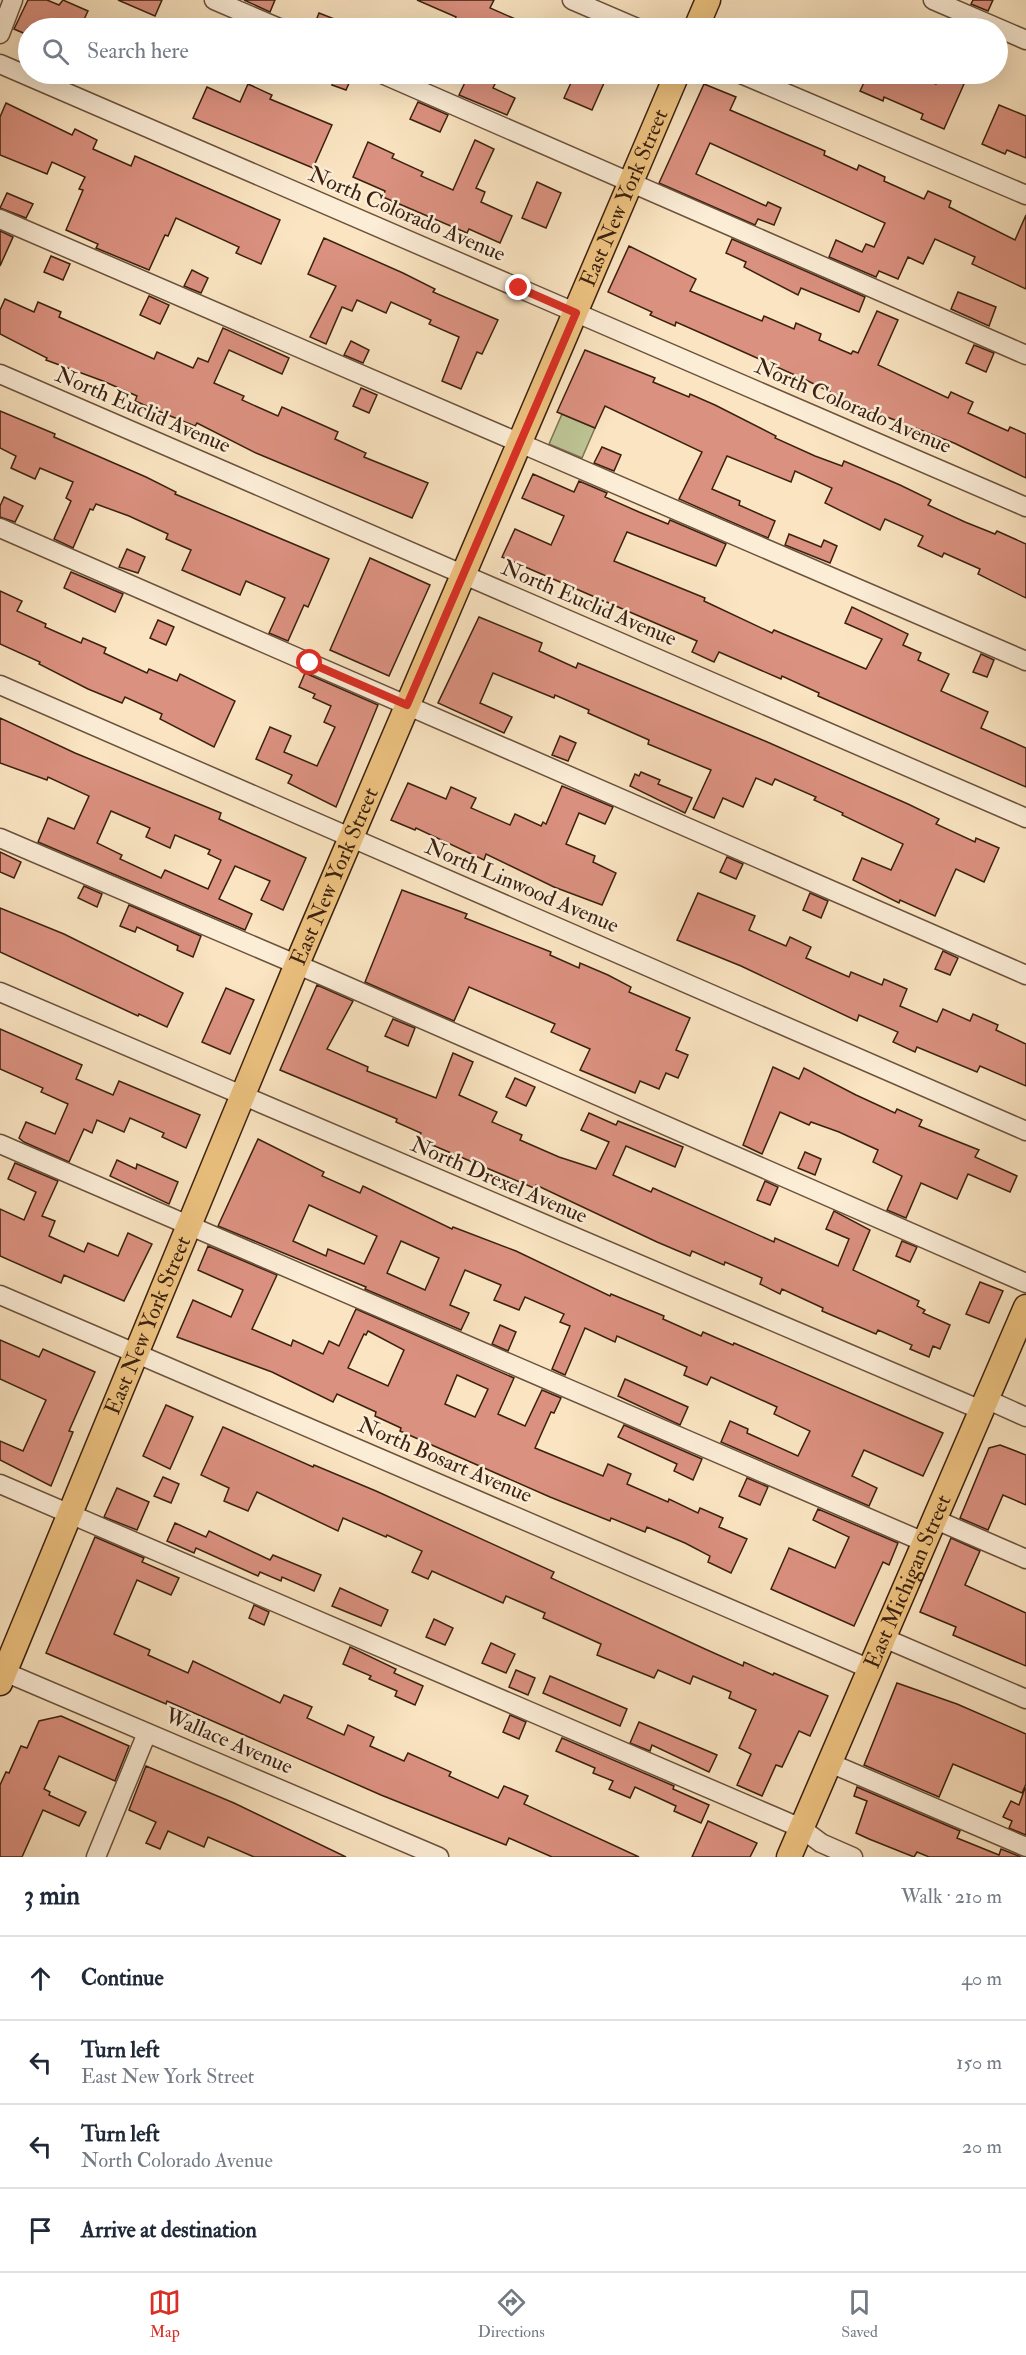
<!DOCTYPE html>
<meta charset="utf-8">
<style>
:root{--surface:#fff;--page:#f2f2f3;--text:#1f2937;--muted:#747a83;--line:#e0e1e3;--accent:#d93025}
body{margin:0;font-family:"IM FELL Double Pica",serif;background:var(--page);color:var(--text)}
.stop{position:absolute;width:18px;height:18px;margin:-14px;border:4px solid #d93025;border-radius:50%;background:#fff}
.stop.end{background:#d93025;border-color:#fff;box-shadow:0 2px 6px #0008}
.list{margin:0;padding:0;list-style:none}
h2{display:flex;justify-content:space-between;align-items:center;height:78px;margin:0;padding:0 24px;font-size:26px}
h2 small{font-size:20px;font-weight:400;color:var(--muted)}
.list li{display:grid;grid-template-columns:39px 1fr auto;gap:18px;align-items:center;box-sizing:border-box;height:84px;padding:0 24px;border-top:2px solid var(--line)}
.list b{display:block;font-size:22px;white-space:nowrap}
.list p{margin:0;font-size:20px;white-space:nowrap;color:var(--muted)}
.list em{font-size:20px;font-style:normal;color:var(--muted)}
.icon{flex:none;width:33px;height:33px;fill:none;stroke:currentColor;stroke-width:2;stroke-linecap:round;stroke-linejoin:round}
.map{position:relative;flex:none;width:1026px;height:1857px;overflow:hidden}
.search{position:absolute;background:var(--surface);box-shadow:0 6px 24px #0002;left:18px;right:18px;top:18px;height:66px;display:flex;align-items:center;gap:15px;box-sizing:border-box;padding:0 21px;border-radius:33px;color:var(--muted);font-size:22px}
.sheet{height:414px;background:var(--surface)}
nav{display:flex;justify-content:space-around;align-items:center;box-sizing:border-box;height:84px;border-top:2px solid var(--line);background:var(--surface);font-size:16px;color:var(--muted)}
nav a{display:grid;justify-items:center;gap:3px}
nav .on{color:var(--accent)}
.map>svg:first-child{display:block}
</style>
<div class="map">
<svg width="1026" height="1857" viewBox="0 0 1026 1857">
<rect width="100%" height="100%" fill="#fae4c1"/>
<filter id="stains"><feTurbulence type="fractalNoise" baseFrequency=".00333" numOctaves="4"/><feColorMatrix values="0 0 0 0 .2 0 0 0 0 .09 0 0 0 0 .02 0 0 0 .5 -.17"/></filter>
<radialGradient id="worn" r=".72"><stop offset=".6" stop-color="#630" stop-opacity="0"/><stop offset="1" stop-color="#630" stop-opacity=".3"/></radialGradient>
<!-- garden -->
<path fill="#bdc494" stroke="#7c7252" stroke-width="1.5" d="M562,414L595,428L582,458L549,444Z"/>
<!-- building -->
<g fill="#db9180" stroke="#3b210f" stroke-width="1.5" fill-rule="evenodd">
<path d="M28,0H47L59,5L63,0L88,11L80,28H28V35L14,29Z"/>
<path d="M118,0H162L155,16Z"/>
<path d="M244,0H275L270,12Z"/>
<path d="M417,0H494L490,8L536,28H451L456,17Z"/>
<path d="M973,0H993L988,11L971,4Z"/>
<path d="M319,13L357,28H313Z"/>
<path d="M235,21L252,28H232Z"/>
<path d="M337,74H353L346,90L332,85Z"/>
<path d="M469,74H500L493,88L515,98L507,115L459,95Z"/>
<path d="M575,74H608L592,110L564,98Z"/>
<path d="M868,74H912L936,84L941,74L964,84L944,129L921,119L923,114L884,97L883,101L860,91Z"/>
<path d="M248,84L272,95L270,99L332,125L313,168L193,118L207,87L240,102Z"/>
<path d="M704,84L736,97L730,110L825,151L824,155L857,170L859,165L885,177L884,181L924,199L928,191L951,201L949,207L1015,240L1026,215V289L972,264L975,257L935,239L923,264L908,257L898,279L879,271L876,277L829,257L836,240L862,252L866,244L874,247L885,223L710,143L696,174L766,206L768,202L781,208L774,225L758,219L755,225L659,183Z"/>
<path d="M418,102L448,115L440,132L410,119Z"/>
<path d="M6,103L72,135L75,129L97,140L93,149L131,166L135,156L280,220L261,264L236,253L239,247L176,218L168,236L165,235L149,270L96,248L98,244L66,230L83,190L79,189L85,177L52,162L47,174L0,155V117Z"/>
<path d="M999,105L1026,116V158L1007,150L1005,154L982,144Z"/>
<path d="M475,140L494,149L476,188L485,192L481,202L512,216L500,243L469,229L467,233L383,197L385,191L353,177L368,142L394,154L392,158L423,172L421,176L453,190Z"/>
<path d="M537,182L561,193L546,228L522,218Z"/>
<path d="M7,193L33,204L26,218L0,208Z"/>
<path d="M0,231L13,237L0,266Z"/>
<path d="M324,238L403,273L435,289L433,292L498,320L482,354L477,352L461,389L442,381L459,337L429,324L431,320L391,302L386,313L357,300L352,311L342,307L326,344L310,337L336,286L308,274Z"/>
<path d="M732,239L865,297L859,312L801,288L798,295L744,267L746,262L726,253Z"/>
<path d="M629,246L696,279L690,291L762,321L764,316L794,329L796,323L821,334L819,340L851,354L853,351L858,353L877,311L898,320L878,365L948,398L951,392L973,402L968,413L1008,431L1010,427L1026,434V478L954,443L833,396L834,394L806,380L710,337L676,322L675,326L650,315L652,312L608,292Z"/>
<path d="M51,256L70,264L63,280L44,272Z"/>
<path d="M192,270L208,278L201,293L184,286Z"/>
<path d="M958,292L996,307L989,326L951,309Z"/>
<path d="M149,296L169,305L160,324L140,315Z"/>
<path d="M5,299L34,312L38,302L61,312L59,317L154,359L157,352L193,368L198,358L208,362L223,328L289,358L282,374L229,350L214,383L244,396L242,400L278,416L282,407L338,432L335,439L366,453L364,457L428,483L412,518L256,453L197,423L195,426L163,413L135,401L137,396L103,381L46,360L47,358L0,334V310Z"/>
<path d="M351,341L369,350L363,363L344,355Z"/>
<path d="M974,345L994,353L986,372L966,363Z"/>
<path d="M585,350L655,378L653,382L689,397L690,394L715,405L776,436L775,438L815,456L842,466L844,461L900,485L931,500L928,505L965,522L995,534L997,531L1026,544V598L978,574L980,569L944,553L942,557L918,546L923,536L885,519L880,530L825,503L832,488L795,471L791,482L727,456L712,489L740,501L739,505L775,521L768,538L679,499L702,452L605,406L595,428L557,412Z"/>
<path d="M361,388L377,395L369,413L353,406Z"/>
<path d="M0,411L55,434L54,437L146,477L176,492L175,494L329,559L308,607L304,605L288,641L269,633L285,598L246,581L240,595L182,570L191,550L166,539L168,534L129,516L96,504L93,510L90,509L73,548L54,539L71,501L66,498L73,482L40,468L35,479L11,468L16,456L0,448Z"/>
<path d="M602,447L621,455L614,471L594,463Z"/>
<path d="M533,474L574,492L579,481L607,493L605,497L639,512L668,524L670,520L726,544L716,566L627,532L614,561L705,598L704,601L772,633L774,630L866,669L882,639L845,623L852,607L908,634L903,645L921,653L918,660L949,674L941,691L988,712L981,728L1026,748V787L818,696L819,693L782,676L781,679L719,652L714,662L692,652L697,641L502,557L515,529L551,545L564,516L522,498Z"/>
<path d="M4,497L23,506L15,522L0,517V506Z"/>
<path d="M789,534L821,547L824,540L837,546L830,563L785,545Z"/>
<path d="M127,549L145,557L138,573L119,567Z"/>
<path d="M370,558L430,585L389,676L330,650Z"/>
<path d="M71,572L123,594L115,612L64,588Z"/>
<path d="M0,591L22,601L17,611L46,624L45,627L81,643L83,638L106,648L104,653L147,673L149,669L177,681L180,674L235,701L214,747L160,719L162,714L125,697L122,703L88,689L39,664L40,662L0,644Z"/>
<path d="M479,617L542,643L539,651L576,668L578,663L765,741L908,804L939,819L936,824L975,842L976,838L999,848L984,882L956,869L935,916L900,900L899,903L853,880L862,858L891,870L903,844L842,815L843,813L814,800L816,797L775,779L772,785L756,778L743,807L723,798L714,818L693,809L711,770L648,744L649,740L588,713L589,710L555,695L554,698L493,673L480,703L512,717L504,733L438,703Z"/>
<path d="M158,620L174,627L166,645L150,638Z"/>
<path d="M981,654L994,660L987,677L973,672Z"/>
<path d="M305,673L378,705L336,807L288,783L292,775L256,759L270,727L291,736L284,752L317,766L335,727L324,722L331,706L313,698L315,694L299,687Z"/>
<path d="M0,718L75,753L221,813L219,819L306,858L283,910L261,900L270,881L235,866L219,899L252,914L245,930L38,842L48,818L74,829L89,796L48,777L47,780L0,763ZM111,811L150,828L146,837L170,848L175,835L210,850L208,854L221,860L208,889L165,870L161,878L120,859L122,855L97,843Z"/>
<path d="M560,736L576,743L568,761L552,755Z"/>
<path d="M641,772L660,780L658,784L692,798L685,813L630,786L635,774L639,776Z"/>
<path d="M408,783L446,799L451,787L476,798L471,808L510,825L515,814L541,826L543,822L546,824L562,786L613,807L605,824L579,813L566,844L595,856L593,862L616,873L602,905L554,887L486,854L484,860L416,828L415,830L391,820Z"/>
<path d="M0,852L21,862L14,878L0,872Z"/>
<path d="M727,857L743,864L736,879L720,872Z"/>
<path d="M84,886L102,894L97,907L78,898Z"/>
<path d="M402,890L467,914L465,918L551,952L550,955L579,968L580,963L608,975L631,987L629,992L690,1018L676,1050L688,1055L678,1078L666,1073L659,1089L640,1081L635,1093L580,1070L590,1049L551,1032L555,1024L469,987L454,1021L365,982Z"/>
<path d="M698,893L755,916L749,930L786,946L790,937L811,947L806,958L849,977L851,972L882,985L884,979L907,989L900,1006L937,1022L943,1009L970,1021L973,1014L998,1025L996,1030L1026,1044V1086L980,1066L977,1072L917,1047L915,1052L893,1042L898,1032L859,1015L857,1021L741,966L677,940Z"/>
<path d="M810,893L828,901L821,918L803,910Z"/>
<path d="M129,905L201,936L193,957L177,950L178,946L137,927L135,932L120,926Z"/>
<path d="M0,908L64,934L183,993L167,1027L139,1014L138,1016L0,952Z"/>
<path d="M943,951L958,958L950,975L935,969Z"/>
<path d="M317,985L353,1001L327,1049L368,1067L367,1071L436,1098L453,1053L473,1062L459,1095L497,1112L492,1122L522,1135L520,1140L559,1157L596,1169L609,1142L581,1130L589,1113L616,1125L618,1121L683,1147L675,1167L626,1146L613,1175L651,1192L653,1188L774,1242L775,1238L838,1266L849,1239L826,1229L834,1211L870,1230L853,1270L919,1301L917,1306L925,1310L923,1313L950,1325L940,1349L933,1346L929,1357L910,1349L912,1345L878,1330L876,1334L822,1311L823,1308L782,1289L780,1294L760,1284L762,1278L725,1262L724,1265L692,1251L690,1256L657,1242L536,1185L534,1188L418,1139L421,1133L396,1122L397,1119L280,1070Z"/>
<path d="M226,988L254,1000L230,1054L202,1042Z"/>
<path d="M393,1019L415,1028L408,1046L385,1036Z"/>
<path d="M0,1029L82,1065L76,1079L113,1095L119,1081L200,1115L186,1148L162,1137L164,1133L130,1118L124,1132L97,1120L92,1133L84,1129L69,1162L24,1142L19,1138L26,1122L55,1134L68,1104L41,1092L43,1088L0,1069Z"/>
<path d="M773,1067L799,1079L804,1068L856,1095L895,1113L897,1109L922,1120L919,1126L979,1150L975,1157L1017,1176L1010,1192L968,1174L957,1199L921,1183L906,1218L887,1210L902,1176L873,1162L878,1150L839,1132L811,1122L809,1125L780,1112L762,1154L743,1145Z"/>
<path d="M515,1078L535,1087L526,1106L506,1097Z"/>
<path d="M258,1139L324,1172L322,1176L360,1193L363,1186L452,1229L453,1227L516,1251L610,1296L611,1294L664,1316L663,1319L701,1336L703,1332L733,1345L734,1343L943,1433L923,1476L864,1450L852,1476L877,1488L869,1506L721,1442L730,1421L748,1429L747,1433L798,1456L810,1431L774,1414L777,1407L711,1377L707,1385L684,1375L687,1367L617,1336L615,1342L585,1328L565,1375L552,1369L570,1326L560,1322L564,1314L525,1297L519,1310L494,1300L501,1285L465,1270L450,1305L469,1313L461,1330L365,1289L366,1287L218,1226ZM309,1205L377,1236L364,1264L328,1249L326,1256L293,1241ZM401,1241L439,1258L425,1290L387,1273Z"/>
<path d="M805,1152L821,1159L815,1175L798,1168Z"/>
<path d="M117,1160L136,1169L137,1164L178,1182L169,1204L110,1176Z"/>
<path d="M15,1163L58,1181L42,1216L55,1221L49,1236L84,1252L88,1243L118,1256L128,1233L152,1244L124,1301L64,1275L61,1283L0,1256V1209L24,1220L36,1192L8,1179Z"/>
<path d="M765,1181L778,1187L770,1205L757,1200Z"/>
<path d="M902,1241L917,1247L910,1262L896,1256Z"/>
<path d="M208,1246L277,1275L252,1329L291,1346L293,1340L323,1354L329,1341L339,1346L356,1309L514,1378L498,1414L525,1426L542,1390L561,1398L554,1413L551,1412L535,1448L603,1476L608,1464L631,1474L627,1484L668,1502L669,1499L698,1513L700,1508L723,1518L719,1527L747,1539L731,1573L708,1562L710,1556L685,1543L647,1527L645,1532L611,1518L610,1521L550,1497L400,1431L401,1428L375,1416L376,1412L337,1394L333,1402L272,1372L177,1337L193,1300L231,1317L243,1290L198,1270ZM368,1331L404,1350L388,1386L348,1368L364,1334L366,1335ZM457,1375L488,1389L475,1417L445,1404Z"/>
<path d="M980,1282L1003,1291L989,1323L966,1314Z"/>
<path d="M500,1325L516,1332L508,1351L492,1344Z"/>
<path d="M0,1340L39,1357L43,1349L95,1372L69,1431L73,1432L51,1486L0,1460V1441L23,1451L46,1400L0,1379Z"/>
<path d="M625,1379L688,1407L680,1425L618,1396Z"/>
<path d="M166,1405L193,1417L170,1469L143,1456Z"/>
<path d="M624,1425L702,1459L693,1480L674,1471L677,1464L618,1437Z"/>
<path d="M223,1427L313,1467L314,1465L376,1491L554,1572L551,1578L705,1649L743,1666L744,1662L773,1675L774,1673L828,1696L810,1736L799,1731L782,1767L776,1765L762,1796L737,1785L751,1754L739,1748L756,1710L729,1698L731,1692L693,1676L690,1684L658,1670L654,1678L597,1655L601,1644L543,1618L545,1613L506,1596L503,1603L432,1571L428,1579L412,1572L422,1551L387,1535L386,1537L343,1518L338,1531L257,1492L248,1511L224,1501L229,1488L201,1475Z"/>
<path d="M1000,1445L1026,1455V1505L1003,1495L988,1530L960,1518L989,1448Z"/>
<path d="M163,1477L179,1484L171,1503L154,1496Z"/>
<path d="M747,1478L768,1487L760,1505L739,1496Z"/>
<path d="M117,1488L149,1502L137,1530L104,1517Z"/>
<path d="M818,1509L898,1543L889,1565L883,1562L854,1626L771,1589L789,1548L835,1568L849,1537L813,1520Z"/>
<path d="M175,1523L206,1537L209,1531L270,1560L273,1555L321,1575L314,1591L282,1577L281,1581L260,1572L258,1576L196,1548L194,1553L167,1541Z"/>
<path d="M95,1537L144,1558L142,1562L179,1578L171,1595L137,1580L114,1634L150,1650L148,1655L188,1673L193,1661L280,1703L284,1695L312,1707L307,1718L344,1735L348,1725L374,1737L370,1746L404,1761L408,1753L451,1772L449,1776L498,1798L504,1786L528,1796L524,1804L639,1857H552L509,1838L506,1845L381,1795L167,1701L166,1704L46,1653Z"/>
<path d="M951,1538L980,1551L965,1585L1026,1613V1666L953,1635L956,1627L920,1612Z"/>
<path d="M340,1588L388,1610L381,1626L332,1606Z"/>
<path d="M254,1605L269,1612L264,1625L249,1618Z"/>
<path d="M434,1619L453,1628L445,1645L426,1637Z"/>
<path d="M491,1643L515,1654L506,1673L482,1663Z"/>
<path d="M350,1647L396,1669L394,1673L423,1686L415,1705L395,1696L397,1691L369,1679L371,1676L343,1664Z"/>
<path d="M516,1670L535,1678L528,1695L509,1687Z"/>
<path d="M550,1676L627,1709L620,1726L543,1693Z"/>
<path d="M897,1683L957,1704L1026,1734V1784L1022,1793L953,1764L939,1797L864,1765Z"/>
<path d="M510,1715L526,1722L519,1739L503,1732Z"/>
<path d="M61,1716L129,1746L115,1781L59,1756L44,1789L50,1792L49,1795L86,1812L79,1826L43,1810L22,1857H0V1785L6,1772L9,1773L21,1746L27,1748L39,1721Z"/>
<path d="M639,1722L717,1755L709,1772L652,1745L650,1751L630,1743Z"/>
<path d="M562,1738L674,1786L673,1789L709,1805L701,1823L674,1811L676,1806L635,1787L630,1798L609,1789L613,1781L593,1773L595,1768L556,1751Z"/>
<path d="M146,1766L234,1803L346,1857H254L208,1837L204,1847L168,1831L160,1849L146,1843L156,1822L129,1810Z"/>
<path d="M857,1787L960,1831L957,1838L999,1855L1001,1849L1021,1857H929L917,1852L914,1857L869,1839L856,1833L867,1801L854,1796Z"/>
<path d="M1025,1788H1026V1835L1009,1828L1012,1821L1003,1817L1011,1801L1019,1805Z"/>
<path d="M708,1821L757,1843L750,1857H692Z"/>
</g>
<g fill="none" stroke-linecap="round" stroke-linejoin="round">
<!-- minor casing -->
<g stroke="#6b523c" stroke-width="21">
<g id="minor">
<path d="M214,0L279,28"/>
<path d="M572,0L637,28"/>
<path d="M933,0L1026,40"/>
<path d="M0,34L13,0"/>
<path d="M0,64L1026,507"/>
<path d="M382,74L1026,355"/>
<path d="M741,74L1026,195"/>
<path d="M0,219L1026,661"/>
<path d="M0,374L1026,818"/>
<path d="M0,528L1026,975"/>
<path d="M0,685L1026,1131"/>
<path d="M0,838L319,974L1026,1283"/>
<path d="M0,992L981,1410"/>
<path d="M0,1144L924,1542"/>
<path d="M0,1295L870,1669"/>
<path d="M986,1399L1026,1417"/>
<path d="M0,1484L801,1828L821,1843L853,1857"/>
<path d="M934,1519L1026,1559"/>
<path d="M884,1638L1026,1699"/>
<path d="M0,1670L439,1857"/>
<path d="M830,1763L1026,1847"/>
<path d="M96,1857L147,1733"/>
</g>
</g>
<!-- major casing -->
<g stroke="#3b210f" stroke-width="27">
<g id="major">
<path d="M696,28L708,0"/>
<path id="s1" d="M0,1683L297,964L677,74"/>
<path id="s2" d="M789,1857L1026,1307"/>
</g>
</g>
<!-- minor -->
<use href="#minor" stroke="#fcedd7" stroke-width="18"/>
<!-- major -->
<use href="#major" stroke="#edc280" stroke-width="24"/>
</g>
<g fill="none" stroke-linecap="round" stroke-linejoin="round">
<!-- route -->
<path stroke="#d93025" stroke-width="8" d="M310,663L407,705L576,313L519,288"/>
</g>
<g text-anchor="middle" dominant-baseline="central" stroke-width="5" stroke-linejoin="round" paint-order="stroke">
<!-- street labels -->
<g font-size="22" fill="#3b210f" stroke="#fcedd7">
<text stroke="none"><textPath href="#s1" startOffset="1611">East New York Street</textPath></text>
<text transform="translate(407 214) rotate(23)">North Colorado Avenue</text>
<text transform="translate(853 406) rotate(23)">North Colorado Avenue</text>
<text transform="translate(143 410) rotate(23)">North Euclid Avenue</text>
<text transform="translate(589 603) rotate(23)">North Euclid Avenue</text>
<text stroke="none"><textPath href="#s1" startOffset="873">East New York Street</textPath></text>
<text transform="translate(522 886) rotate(23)">North Linwood Avenue</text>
<text transform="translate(499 1180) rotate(23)">North Drexel Avenue</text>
<text stroke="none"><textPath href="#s1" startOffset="387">East New York Street</textPath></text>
<text transform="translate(445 1460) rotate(23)">North Bosart Avenue</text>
<text stroke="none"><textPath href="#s2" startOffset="300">East Michigan Street</textPath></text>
<text transform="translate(229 1741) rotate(23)">Wallace Avenue</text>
</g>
</g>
<rect width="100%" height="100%" filter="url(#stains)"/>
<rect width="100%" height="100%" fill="url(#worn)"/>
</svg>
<div class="stop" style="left:310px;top:663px"></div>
<div class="stop end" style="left:519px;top:288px"></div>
<div class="search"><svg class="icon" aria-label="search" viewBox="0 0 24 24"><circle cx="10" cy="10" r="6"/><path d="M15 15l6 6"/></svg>Search here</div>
</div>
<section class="sheet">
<h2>3 min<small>Walk · 210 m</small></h2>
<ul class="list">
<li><svg class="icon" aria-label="ahead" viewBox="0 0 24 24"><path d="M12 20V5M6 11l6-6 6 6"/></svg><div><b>Continue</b></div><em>40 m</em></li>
<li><svg class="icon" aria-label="left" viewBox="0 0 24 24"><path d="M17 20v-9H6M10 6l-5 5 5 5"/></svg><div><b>Turn left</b><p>East New York Street</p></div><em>150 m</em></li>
<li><svg class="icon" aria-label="left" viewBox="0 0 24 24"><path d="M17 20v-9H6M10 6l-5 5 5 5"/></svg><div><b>Turn left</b><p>North Colorado Avenue</p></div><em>20 m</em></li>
<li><svg class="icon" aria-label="arrive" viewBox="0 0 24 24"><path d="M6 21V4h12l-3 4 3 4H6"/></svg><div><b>Arrive at destination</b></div></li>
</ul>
</section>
<nav>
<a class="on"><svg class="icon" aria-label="map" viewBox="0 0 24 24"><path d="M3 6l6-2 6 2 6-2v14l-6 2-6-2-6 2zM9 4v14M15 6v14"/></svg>Map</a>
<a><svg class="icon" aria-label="directions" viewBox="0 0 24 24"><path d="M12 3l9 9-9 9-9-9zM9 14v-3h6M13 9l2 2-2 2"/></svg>Directions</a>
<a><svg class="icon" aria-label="saved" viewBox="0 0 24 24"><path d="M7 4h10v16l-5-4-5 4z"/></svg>Saved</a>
</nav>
